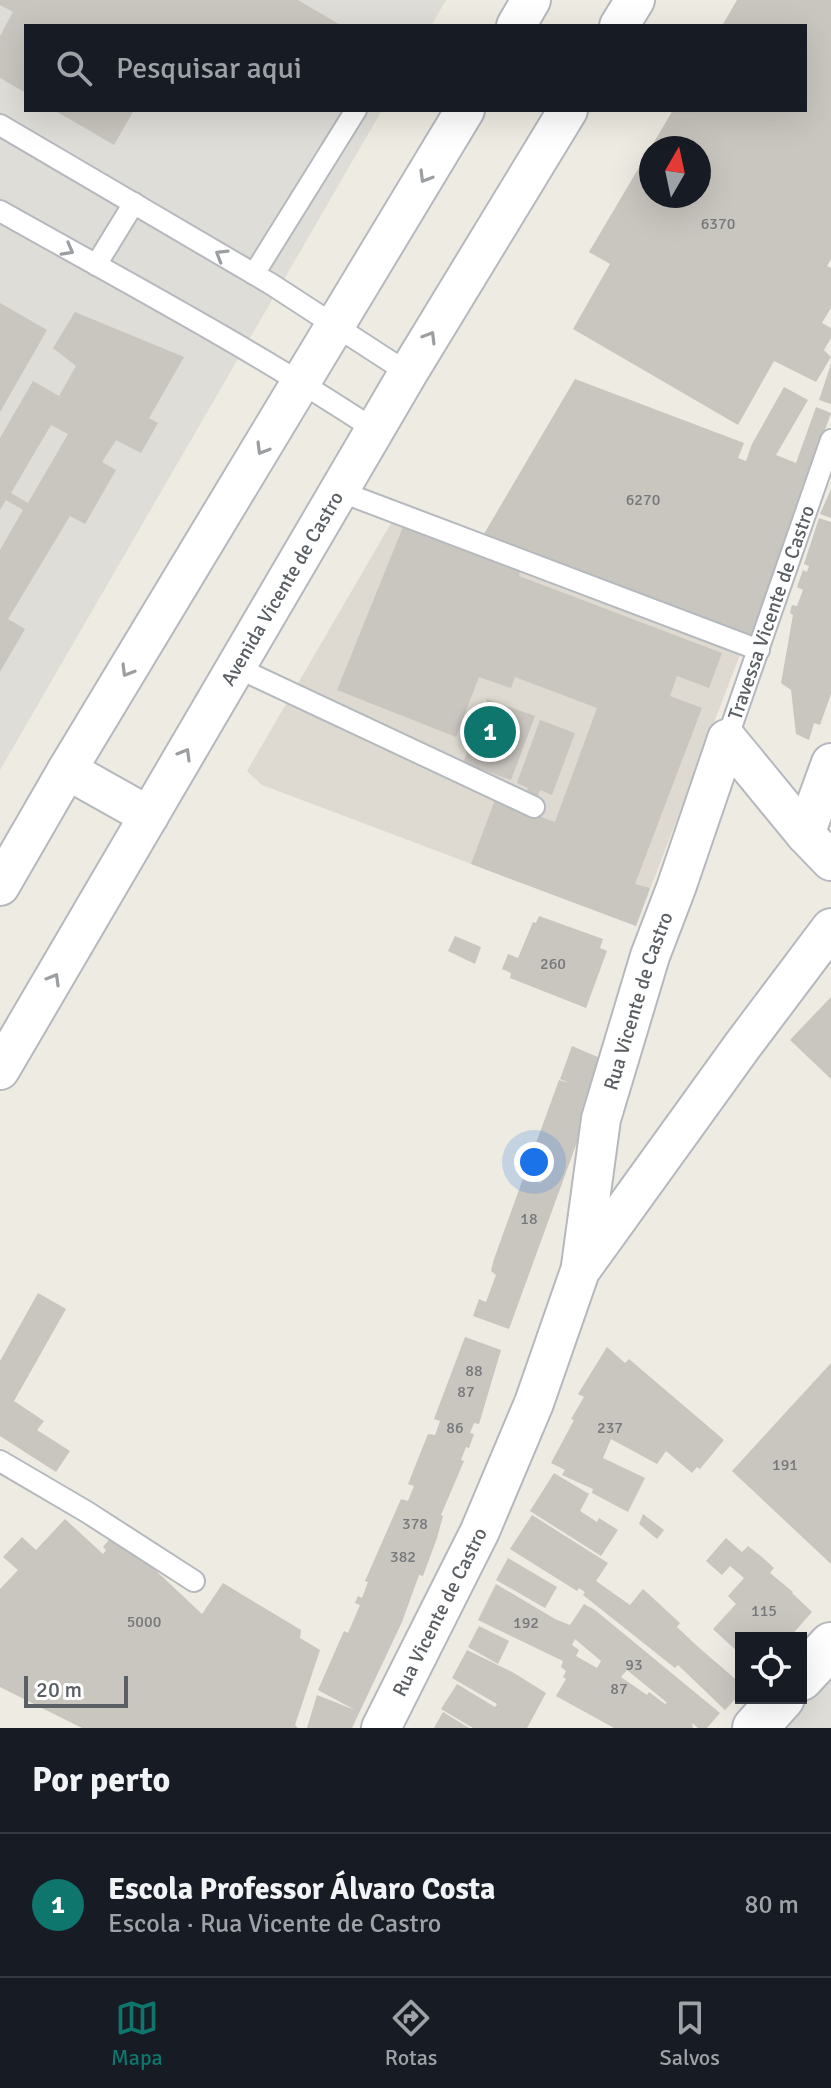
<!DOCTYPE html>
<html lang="pt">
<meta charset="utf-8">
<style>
:root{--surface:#171b24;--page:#20242c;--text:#f1f3f6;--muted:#9ea1a6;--line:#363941;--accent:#0f766e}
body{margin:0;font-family:Signika,sans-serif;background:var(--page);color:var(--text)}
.controls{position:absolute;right:24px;bottom:24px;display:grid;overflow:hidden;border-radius:0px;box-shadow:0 8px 32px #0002}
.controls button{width:72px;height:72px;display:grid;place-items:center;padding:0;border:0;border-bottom:2px solid var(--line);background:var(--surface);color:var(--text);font:40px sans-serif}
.compass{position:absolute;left:639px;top:136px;width:72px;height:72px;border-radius:50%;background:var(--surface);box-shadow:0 8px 32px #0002;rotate:9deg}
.scale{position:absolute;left:24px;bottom:20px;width:104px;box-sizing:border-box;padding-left:8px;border:4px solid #5a5f64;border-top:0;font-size:22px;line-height:28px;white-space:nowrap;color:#5a5f64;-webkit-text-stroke:6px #fff;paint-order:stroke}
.you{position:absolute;left:534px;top:1162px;width:28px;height:28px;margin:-20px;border:6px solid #fff;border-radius:50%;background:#1a73e8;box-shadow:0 0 0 12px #1a73e833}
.badge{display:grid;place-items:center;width:52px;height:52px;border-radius:50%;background:var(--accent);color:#fff;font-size:26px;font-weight:700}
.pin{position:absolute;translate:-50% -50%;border:4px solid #fff;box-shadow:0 2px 8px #0006}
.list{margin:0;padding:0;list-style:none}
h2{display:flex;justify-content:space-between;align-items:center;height:104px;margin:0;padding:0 32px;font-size:34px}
h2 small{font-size:26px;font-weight:400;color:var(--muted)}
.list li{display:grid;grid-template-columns:52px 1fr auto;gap:24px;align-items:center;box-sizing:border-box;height:144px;padding:0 32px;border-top:2px solid var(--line)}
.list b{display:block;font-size:30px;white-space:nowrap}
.list p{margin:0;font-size:26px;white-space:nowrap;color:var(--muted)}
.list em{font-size:26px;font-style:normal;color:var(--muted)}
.icon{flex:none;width:44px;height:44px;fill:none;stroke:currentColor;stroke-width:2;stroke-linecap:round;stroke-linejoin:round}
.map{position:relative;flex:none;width:831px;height:1728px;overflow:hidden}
.search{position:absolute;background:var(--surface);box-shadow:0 8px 32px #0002;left:24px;right:24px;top:24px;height:88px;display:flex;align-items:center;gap:20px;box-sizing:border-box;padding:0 28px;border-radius:0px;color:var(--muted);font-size:30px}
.sheet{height:248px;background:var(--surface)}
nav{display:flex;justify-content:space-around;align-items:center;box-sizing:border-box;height:112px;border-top:2px solid var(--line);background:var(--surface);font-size:22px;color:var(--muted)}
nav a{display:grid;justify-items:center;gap:4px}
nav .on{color:var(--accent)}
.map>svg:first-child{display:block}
</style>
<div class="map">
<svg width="831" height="1728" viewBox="0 0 831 1728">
<rect width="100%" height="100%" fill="#eeebe2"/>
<!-- industrial -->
<g fill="#dfddd7">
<path d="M0,0H446L431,26H26V110H382L0,770Z"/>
<path d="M831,1626V1728H734Z"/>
</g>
<!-- education -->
<path fill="#dedad1" d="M394,518L741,652L636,926L262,785L247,771Z"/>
<!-- building -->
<g fill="#c9c5bf" fill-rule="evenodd">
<path d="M0,0H298L342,26H26V93L0,78V36L13,12L0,5Z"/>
<path d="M737,0H831V259L827,266L831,268V308L822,323L831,328V338L824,350L831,357L816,382L774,361L738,425L573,329L610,264L589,252L673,110H805V26H722ZM651,148H699V196H651Z"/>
<path d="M54,110H134L114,145Z"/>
<path d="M0,303L47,330L0,412Z"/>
<path d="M75,312L184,357L149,418L158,423L141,453L116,440L102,462L116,470L85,524L70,516L8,619L25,629L0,672V550L23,510L6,500L0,510V438L33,381L59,396L76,366L53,348ZM51,425L68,434L28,503L11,493Z"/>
<path d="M831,364V404L819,400Z"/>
<path d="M575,379L744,443L738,458L746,461L752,444L784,387L808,400L776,455L796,463L816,407L831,413L751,636L484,534Z"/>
<path d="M831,489V518L820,514Z"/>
<path d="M819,518L831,522V694L820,725L814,723L809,740L796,734L791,690L781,683L793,615L790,613L792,605L797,606L803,590L797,587L803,570L807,572L809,566L804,564Z"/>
<path d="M405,522L521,568L519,576L722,653L709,688L677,676L670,696L702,708L635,884L650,888L636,926L471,864L495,800L555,822L597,708L515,677L511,688L479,677L456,737L337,690Z"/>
<path d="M487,699L535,716L511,780L463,763Z"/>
<path d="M540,720L575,733L552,795L540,790L536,800L525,796L528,788L517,783Z"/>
<path d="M539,916L603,939L600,948L607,951L586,1008L510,978L511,973L502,969L508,954L518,958L533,922L536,923Z"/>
<path d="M455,936L481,947L475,964L448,951Z"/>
<path d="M831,997V1079L790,1040Z"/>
<path d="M572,1046L600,1058L582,1110L588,1112L509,1329L473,1316L479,1299L486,1302L496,1275L491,1271L494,1259L524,1176L541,1183L548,1163L531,1157L559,1080L569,1083L560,1079Z"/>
<path d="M38,1293L66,1309L14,1401L44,1421L37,1430L70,1451L56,1472L0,1436V1361Z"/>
<path d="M465,1337L501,1350L479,1424L474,1423L470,1433L474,1434L469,1448L466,1447L461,1460L464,1461L441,1515L443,1516L437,1538L423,1576L419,1575L402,1622L352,1728H307L317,1695L355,1710L318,1690L344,1631L348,1633L360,1605L355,1603L358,1596L362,1598L368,1582L365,1581L401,1499L408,1501L414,1486L408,1484L428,1434L435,1435L440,1421L434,1419Z"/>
<path d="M607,1347L625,1363L629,1359L724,1440L700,1469L697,1467L692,1473L666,1451L657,1464L611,1439L603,1458L645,1478L628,1512L592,1493L593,1489L562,1475L565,1470L551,1463L574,1420L571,1419L584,1397L578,1394Z"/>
<path d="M831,1363V1564L732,1471Z"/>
<path d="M554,1473L589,1494L580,1511L597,1522L599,1518L618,1530L601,1556L530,1511Z"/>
<path d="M643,1514L664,1530L657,1539L639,1524Z"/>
<path d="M532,1515L608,1563L596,1581L630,1605L643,1589L680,1623L677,1627L696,1645L741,1684V1693L725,1710L678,1665L675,1668L583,1595L585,1592L579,1588L577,1591L510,1549Z"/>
<path d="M65,1519L103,1554L106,1550L103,1547L114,1534L118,1535L202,1614L223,1583L301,1630L300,1638L320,1650L295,1725L298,1728H82L0,1687V1589L18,1570L3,1557L22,1537L36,1550Z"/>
<path d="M726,1538L742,1552L748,1546L762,1557L774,1568L770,1573L793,1592L792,1593L812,1612L789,1638H741V1655L713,1629L736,1604L728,1596L744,1578L730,1566L722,1575L706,1561Z"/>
<path d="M508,1558L557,1587L545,1608L496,1580Z"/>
<path d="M496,1584L555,1619L570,1625L584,1604L595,1610L720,1713L707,1728H698L692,1723L693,1728H614L556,1696L566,1679L563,1677L566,1671L561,1667L563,1661L478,1620ZM575,1639L601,1661L597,1668L576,1656L579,1650L572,1645ZM627,1670L665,1701L667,1703L665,1704L649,1692L647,1695L621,1677Z"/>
<path d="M479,1626L509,1641L498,1664L468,1647Z"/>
<path d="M467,1650L514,1673L546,1693L527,1728H473L441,1709L457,1684L495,1707L497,1704L452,1678Z"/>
<path d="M443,1712L469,1728H434Z"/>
</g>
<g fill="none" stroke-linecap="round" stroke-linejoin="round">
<!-- service casing -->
<g stroke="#b5b9bd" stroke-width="24">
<g id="service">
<path d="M0,125L271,284L408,373"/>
<path d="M0,211C126,282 254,350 375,430"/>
<path d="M96,265L134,203"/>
<path d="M254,274L356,110"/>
<path d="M339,491L759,650"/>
<path d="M236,667L534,807"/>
<path id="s1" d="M727,739L831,440"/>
<path d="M0,1461L87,1512L194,1581"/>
</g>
</g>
<!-- minor casing -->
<g stroke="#b5b9bd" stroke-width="42">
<g id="minor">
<path d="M516,26L531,0"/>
<path d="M619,26L635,0"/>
<path d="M727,739L805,834L831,861"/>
<path d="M67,770L149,816"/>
<path d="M805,834L831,763"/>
<path d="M0,886L67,770L465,110"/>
<path id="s2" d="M0,1070L408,373L568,110"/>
<path id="s3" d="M581,1266L601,1119L650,956L676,888L727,739"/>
<path id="s4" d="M381,1728L480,1531L534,1403L580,1271L743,1045L831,928"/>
</g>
</g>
<!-- tertiary casing -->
<g stroke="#b5b9bd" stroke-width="48">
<g id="tertiary">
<path d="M801,1678L831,1645"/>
<path d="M755,1728L782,1698"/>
</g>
</g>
<!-- service -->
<use href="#service" stroke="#fff" stroke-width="20"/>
<!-- minor -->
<use href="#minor" stroke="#fff" stroke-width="38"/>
<!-- tertiary -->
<use href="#tertiary" stroke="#fff" stroke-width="44"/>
</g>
<!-- one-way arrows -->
<defs><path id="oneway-chevron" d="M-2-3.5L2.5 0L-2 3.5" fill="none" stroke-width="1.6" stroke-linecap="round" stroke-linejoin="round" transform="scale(2)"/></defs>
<g stroke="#9c9fa2">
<use href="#oneway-chevron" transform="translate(425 177) rotate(121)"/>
<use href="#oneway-chevron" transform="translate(68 250) rotate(29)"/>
<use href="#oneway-chevron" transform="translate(221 255) rotate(-149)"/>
<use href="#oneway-chevron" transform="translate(430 337) rotate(-59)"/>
<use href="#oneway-chevron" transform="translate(262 449) rotate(121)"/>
<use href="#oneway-chevron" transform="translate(127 671) rotate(121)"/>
<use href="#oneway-chevron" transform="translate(185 754) rotate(-60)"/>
<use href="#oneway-chevron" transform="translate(54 979) rotate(-60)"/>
</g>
<g text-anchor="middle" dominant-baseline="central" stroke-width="6" stroke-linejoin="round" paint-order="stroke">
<!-- number labels -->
<g font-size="16" fill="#76787b">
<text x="718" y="224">6370</text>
<text x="643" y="500">6270</text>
<text x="553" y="964">260</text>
<text x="529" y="1219">18</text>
<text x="474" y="1371">88</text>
<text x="466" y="1392">87</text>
<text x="455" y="1428">86</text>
<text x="610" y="1428">237</text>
<text x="785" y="1465">191</text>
<text x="415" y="1524">378</text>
<text x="403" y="1557">382</text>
<text x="764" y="1611">115</text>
<text x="144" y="1622">5000</text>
<text x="526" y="1623">192</text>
<text x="634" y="1665">93</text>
<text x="619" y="1689">87</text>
</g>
<!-- street labels -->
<g font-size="20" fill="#5a5f64" stroke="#fff">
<text stroke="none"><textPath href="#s2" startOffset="558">Avenida Vicente de Castro</textPath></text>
<text stroke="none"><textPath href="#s1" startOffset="134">Travessa Vicente de Castro</textPath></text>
<text stroke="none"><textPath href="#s3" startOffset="272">Rua Vicente de Castro</textPath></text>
<text stroke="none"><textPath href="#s4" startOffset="130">Rua Vicente de Castro</textPath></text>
</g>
</g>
</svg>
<div class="controls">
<button><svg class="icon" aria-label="locate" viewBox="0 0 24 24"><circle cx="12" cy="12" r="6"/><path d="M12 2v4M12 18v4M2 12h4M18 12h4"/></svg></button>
</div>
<svg class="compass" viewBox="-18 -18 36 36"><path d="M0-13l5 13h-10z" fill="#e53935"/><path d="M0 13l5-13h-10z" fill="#9ea1a6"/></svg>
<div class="scale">20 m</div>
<div class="you"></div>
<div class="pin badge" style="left:490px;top:732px">1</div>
<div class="search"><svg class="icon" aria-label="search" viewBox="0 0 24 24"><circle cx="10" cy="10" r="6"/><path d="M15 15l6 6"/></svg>Pesquisar aqui</div>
</div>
<section class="sheet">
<h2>Por perto<small></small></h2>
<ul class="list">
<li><span class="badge">1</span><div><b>Escola Professor Álvaro Costa</b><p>Escola · Rua Vicente de Castro</p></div><em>80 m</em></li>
</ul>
</section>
<nav>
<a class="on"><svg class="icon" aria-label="map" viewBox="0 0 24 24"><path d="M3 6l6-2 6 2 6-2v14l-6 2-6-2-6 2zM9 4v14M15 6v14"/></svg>Mapa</a>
<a><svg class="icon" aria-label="directions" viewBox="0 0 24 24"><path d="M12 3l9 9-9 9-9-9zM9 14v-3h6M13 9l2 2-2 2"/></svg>Rotas</a>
<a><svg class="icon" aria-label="saved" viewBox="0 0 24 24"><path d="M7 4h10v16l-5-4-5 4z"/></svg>Salvos</a>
</nav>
